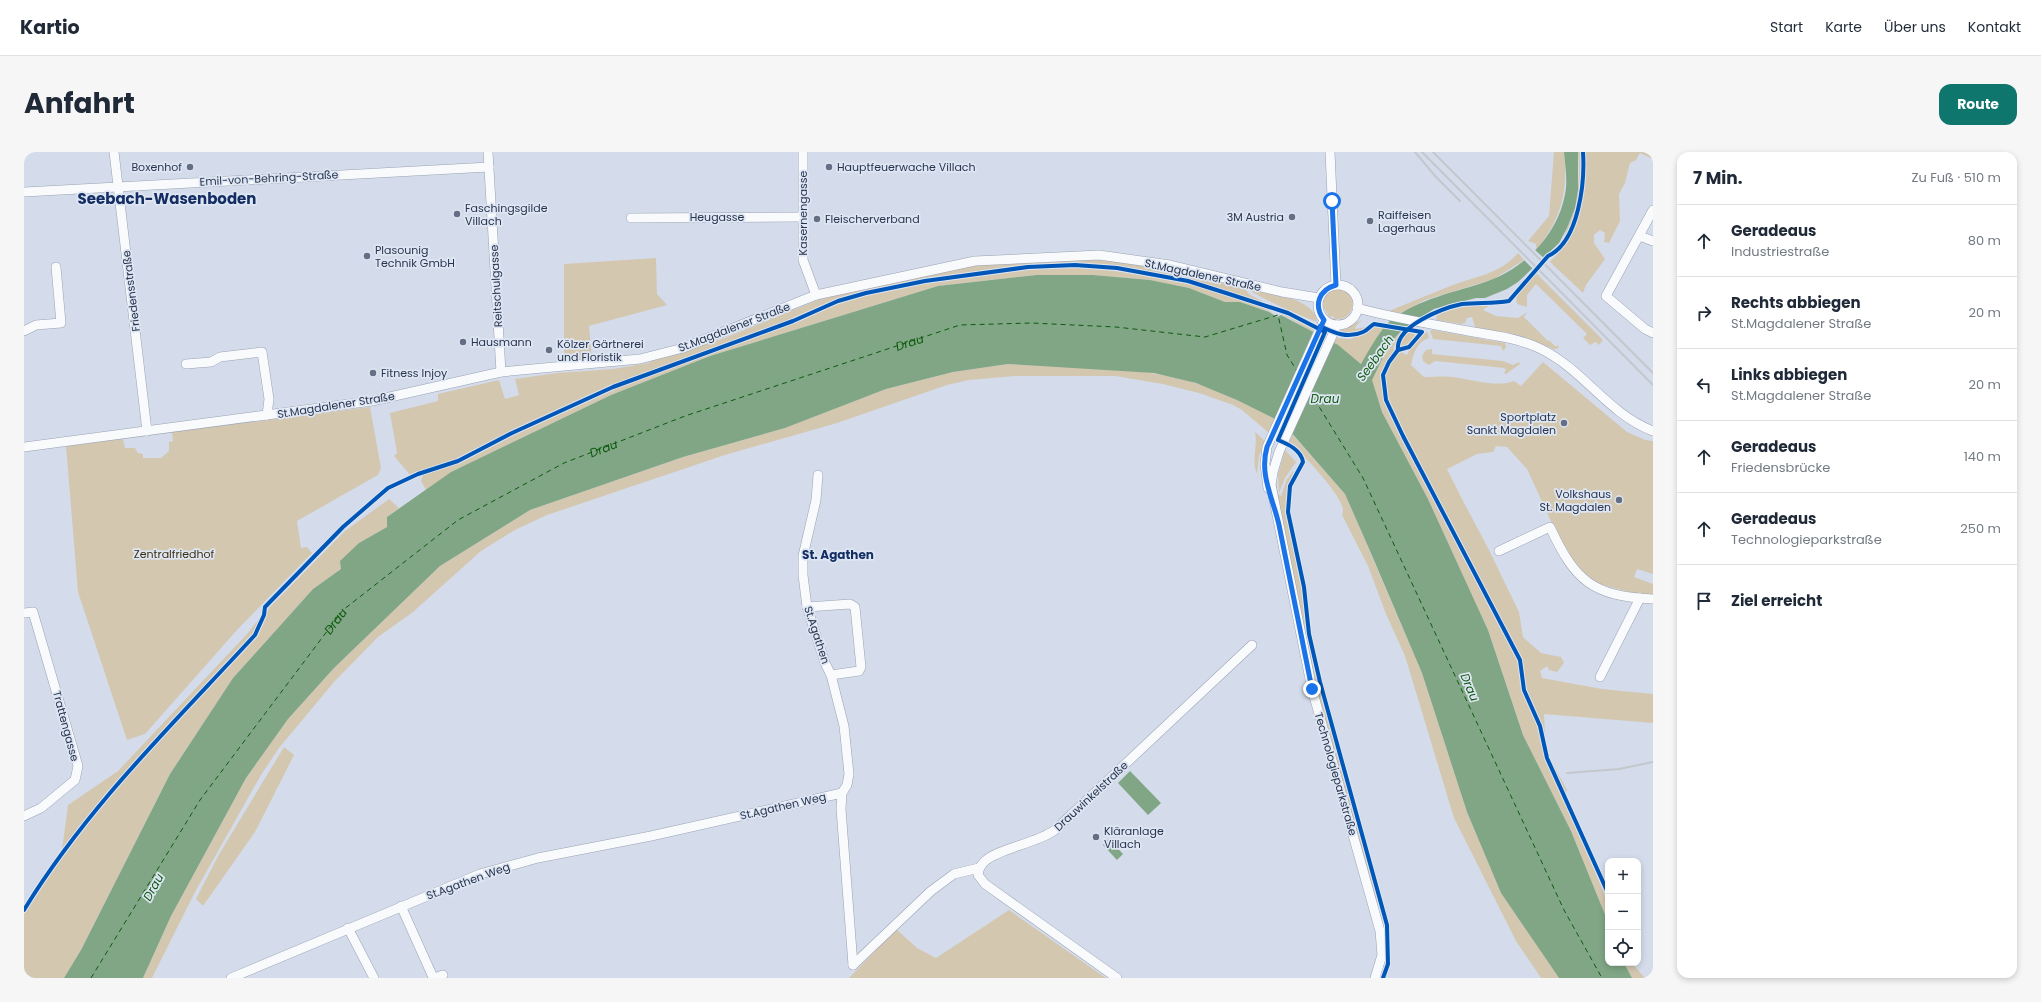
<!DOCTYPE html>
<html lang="de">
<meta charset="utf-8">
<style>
:root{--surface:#fff;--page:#f6f6f7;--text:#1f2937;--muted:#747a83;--line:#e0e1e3;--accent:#0f766e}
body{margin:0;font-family:Poppins,sans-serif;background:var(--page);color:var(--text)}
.controls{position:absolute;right:12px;bottom:12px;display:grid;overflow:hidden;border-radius:8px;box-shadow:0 2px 6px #0003}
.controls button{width:36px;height:36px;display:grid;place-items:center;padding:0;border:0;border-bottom:1px solid var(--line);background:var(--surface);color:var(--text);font:20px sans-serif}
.stop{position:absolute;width:12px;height:12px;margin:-9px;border:3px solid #1a73e8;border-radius:50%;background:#fff}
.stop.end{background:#1a73e8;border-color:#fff;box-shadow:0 1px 4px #0008}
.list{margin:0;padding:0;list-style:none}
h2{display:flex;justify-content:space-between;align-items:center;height:52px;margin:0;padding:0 16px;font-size:17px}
h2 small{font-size:13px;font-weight:400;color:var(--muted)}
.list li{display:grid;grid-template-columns:26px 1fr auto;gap:12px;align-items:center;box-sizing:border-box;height:72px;padding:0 16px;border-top:1px solid var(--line)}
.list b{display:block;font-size:15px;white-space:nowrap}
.list p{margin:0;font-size:13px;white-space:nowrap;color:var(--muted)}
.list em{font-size:13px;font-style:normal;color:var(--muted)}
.icon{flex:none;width:22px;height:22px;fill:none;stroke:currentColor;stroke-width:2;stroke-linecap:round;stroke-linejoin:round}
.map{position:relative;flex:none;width:1629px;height:826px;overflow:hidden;border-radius:12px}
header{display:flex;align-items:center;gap:24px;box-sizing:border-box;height:56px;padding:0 20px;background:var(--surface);border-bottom:1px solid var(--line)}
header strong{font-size:19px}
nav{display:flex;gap:22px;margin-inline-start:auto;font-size:14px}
.intro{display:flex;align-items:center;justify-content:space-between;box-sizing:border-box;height:96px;padding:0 24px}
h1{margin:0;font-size:28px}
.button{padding:10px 18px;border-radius:12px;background:var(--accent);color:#fff;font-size:14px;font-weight:700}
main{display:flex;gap:24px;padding:0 24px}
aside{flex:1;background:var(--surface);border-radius:12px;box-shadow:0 2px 6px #0003}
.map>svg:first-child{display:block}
</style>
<header>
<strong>Kartio</strong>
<nav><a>Start</a><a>Karte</a><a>Über uns</a><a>Kontakt</a></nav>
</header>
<div class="intro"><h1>Anfahrt</h1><a class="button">Route</a></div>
<main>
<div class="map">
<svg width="1629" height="826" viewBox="0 0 1629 826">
<rect width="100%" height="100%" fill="#d4dceb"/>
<!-- green -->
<g fill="#d4c7b0">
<path d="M1530,0H1540C1544,40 1538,64 1514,96L1512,95V92L1504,89L1525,64Z"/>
<path d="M1554,0H1629V7L1616,1L1612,8L1606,11L1601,31L1595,42L1596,69L1585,91L1580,90L1581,81L1576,78L1570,83V91L1581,107L1562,133L1559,141L1526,110L1539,96C1539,82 1546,71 1550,57C1555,39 1556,18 1554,0Z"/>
<path d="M1494,101L1500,108L1470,127L1401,148L1377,161L1365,159C1386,150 1407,142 1429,133C1453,124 1476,122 1494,101Z"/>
<path d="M632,106L633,142L643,153L565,174L568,208L540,209V112Z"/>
<path d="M1066,107L1123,113L1220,135L1225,142L1247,154L1147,124L1101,116L1051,113L992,116L881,132L815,147L770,167L667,204L579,238L511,269L438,306L387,324L370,304L373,301L366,261L414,249V242L475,228L481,247L495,243L491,227L533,221L589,217L624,211L642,203L698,187L799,146L901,121L964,112Z"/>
<path d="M1040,115C1099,118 1144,125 1200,142C1218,148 1239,151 1253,165L1245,160L1216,150H1201L1165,136L1126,128L1069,123H1013L914,134L686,204L587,243L427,320L402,338L397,329L399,323L434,310L526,265L595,235L679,202L768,171L816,151L849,141L891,132L987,119Z"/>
<path d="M1511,120L1579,188L1575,193L1572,190L1566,193L1559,186L1563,182L1512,132L1503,143V155L1493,152L1492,144Z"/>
<path d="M1227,137C1247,142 1291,146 1293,170C1271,161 1249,152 1228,140Z"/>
<path d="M1310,137L1321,138C1336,150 1327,170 1309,167L1310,165L1308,164L1306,166L1299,155L1300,145Z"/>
<path d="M1452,152L1466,153L1459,158L1472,164L1494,166L1503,160L1500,165L1524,189L1525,188L1532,195L1534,193L1535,195L1533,197H1529L1498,184L1451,175L1448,165L1443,166L1441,171L1437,172L1412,168L1413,162L1418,160Z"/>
<path d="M1249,157C1264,159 1278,169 1290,177L1289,180Z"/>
<path d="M1338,168L1332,174L1331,177L1342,175L1341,177L1325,182L1314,180Z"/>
<path d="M1352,174L1361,175L1337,212L1308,190L1310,186L1327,187Z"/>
<path d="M1378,178H1380L1369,196L1375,202L1377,200L1383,203L1386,196L1402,180L1404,181L1405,186C1392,191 1390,200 1387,213L1400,225C1410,225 1419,224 1429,225C1445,227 1474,236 1490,229L1497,234L1519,210L1603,280L1621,288L1629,289V422L1613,417L1610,425L1629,432V442H1613L1571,431L1556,420L1536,389L1503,317L1483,295L1472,294L1469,300L1453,302L1423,317L1438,347L1463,394L1495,460L1499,485L1517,501L1537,505L1540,511L1533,520L1525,518L1523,514L1516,519L1518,526L1578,537L1629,542V571L1520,562L1522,599L1543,638L1540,646L1584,751V770L1547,679L1499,583L1464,478L1404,347L1358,260L1347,228L1366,191Z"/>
<path d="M1409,178L1481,191L1482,195L1479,199L1477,194L1409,187L1406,179Z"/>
<path d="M1384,179L1390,180L1391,186L1385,192L1377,195L1376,191Z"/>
<path d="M1408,197V202L1479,209L1489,213L1495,210L1496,212L1482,222L1480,221L1482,218L1480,216L1411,209L1405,213L1399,209L1398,204L1402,198Z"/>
<path d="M984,212C1046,214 1111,213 1171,231C1199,239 1225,254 1251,267L1245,281L1218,258L1209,253L1175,241L1139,232L1091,224H991L945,228L923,233L813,271L701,303L523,363L491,378L457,399L389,460L354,485L310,530L255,596L237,623L171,740L128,826H119L147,764L222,626L264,567L310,516L416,414L506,358L659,305L761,276L862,237L929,220Z"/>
<path d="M346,255L357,316L354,323L273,369L277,396L283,395L288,401L213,478L121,582L103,588L54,440L42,294L99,287L101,296H111L114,301L119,302V306H137L145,299V290L149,289L148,280Z"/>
<path d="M1231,280L1241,289L1235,304L1233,322C1227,309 1234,294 1231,280Z"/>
<path d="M1268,282L1321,342L1398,521L1443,660L1477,741L1535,826H1517L1492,789L1430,666L1381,504L1362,462L1344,414L1318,363C1319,361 1319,359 1319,357C1318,344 1276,297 1264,291Z"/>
<path d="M1261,298L1272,310L1261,326L1255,341L1254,323Z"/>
<path d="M1270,318L1264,336L1262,357L1277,431L1283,481L1293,526L1355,752L1352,750L1294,545L1250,336L1252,329L1254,342L1257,344L1263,327Z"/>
<path d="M365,347L375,356L363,365V375L335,391L317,417L289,437L209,526L146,622L57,798L40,826H0V761L37,705L44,653L94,619L223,482L238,463L230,482L219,496H222L235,482L245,456L321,379Z"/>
<path d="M260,595L270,603L231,680L179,754L172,747L194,704Z"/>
<path d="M985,758L1082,826H825L872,777L893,796L912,806Z"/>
<path d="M1600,811H1608L1621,826H1608Z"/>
</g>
<!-- water -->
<g fill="#80a685">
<path d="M1540,0H1554V38L1551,56L1543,76L1535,91L1494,130L1483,137L1461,146H1452L1410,157L1378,178L1366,191L1348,228L1358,260L1404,347L1464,478L1499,583L1547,679L1584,770V811H1600L1608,826H1535L1477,741L1443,660L1398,521L1349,406L1321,342L1286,302L1259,271L1213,248L1172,231L1130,221L984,212L929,220L862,237L761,276L659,305L506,358L416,414L310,516L264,567L222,626L147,764L119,826H40L57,798L146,622L209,526L289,437L317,417L316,409L335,391L363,375V365L427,320L587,243L686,204L914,134L1013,123H1069L1126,128L1165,136L1201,150H1216L1245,160L1253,165L1257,163L1314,193L1337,212C1344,200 1356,178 1366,169C1395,146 1430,141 1464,129C1503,115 1537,79 1542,36C1543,24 1541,12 1540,0Z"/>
<path d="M1106,619L1137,651L1124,663L1094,631Z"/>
<path d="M1085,687L1099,702L1093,708L1079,693Z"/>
</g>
<!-- pier -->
<g fill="#d4dceb">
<path d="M1510,97L1521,107L1510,118L1499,107Z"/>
<path d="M1361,172H1363L1385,176L1381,179L1359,175Z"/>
<path d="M1290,178L1309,188L1267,284L1257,273L1250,269Z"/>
</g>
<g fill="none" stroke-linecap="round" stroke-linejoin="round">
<!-- ferry -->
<g stroke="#0e5a0f" stroke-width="1" stroke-dasharray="5 4" stroke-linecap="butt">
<path d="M1278,227L1281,233"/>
<path d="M1286,240L1339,326L1540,758L1578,826"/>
<path id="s1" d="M67,826L176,648L319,458L434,368L540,311L661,264L936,173L1007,171L1092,175L1181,185L1254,163L1263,203L1273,219"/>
</g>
<!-- minor casing -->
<g stroke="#99a2b4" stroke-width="10">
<g id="minor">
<path d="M90,0L123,279"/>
<path d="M464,0L477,220"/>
<path d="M779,0V108L792,143"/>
<path d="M1306,0L1312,133"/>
<path d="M0,40L465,15"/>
<path d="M1629,58L1582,144L1621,177L1629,181"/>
<path d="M607,66L779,65"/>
<path d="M1616,84L1629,89"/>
<circle cx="1314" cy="153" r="20"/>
<path d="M1333,156C1370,166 1407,172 1444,179C1468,183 1495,186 1517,197C1560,218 1584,262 1629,279"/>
<path d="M1313,173L1255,300L1249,320L1247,333L1288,537L1356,779L1358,803L1351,826"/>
<path d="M0,179L12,173L37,171L32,115"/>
<path d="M162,212L187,210L196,205L238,200L245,247L243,263"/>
<path d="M0,295L348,249L477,220L616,207L659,196L792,143L951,109L1075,103L1146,113L1258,140L1295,146"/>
<path d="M794,323L792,348L779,404V423L783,455L801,511L807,523L820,574L825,622L823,633L818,641L817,657L829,813"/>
<path d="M1244,336L1241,312L1243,295L1300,168"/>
<path d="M1475,399L1526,375C1551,429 1568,444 1629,447"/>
<path d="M783,455L826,452L831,455L837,515L835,519L807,523"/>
<path d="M0,461L9,460L54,614L51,628L17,656L0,664"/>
<path d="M1576,525L1616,446"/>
<path d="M377,754L408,823L411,826L419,823"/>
<path d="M324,776L350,826"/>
<path d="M829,813L907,739L930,722L955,716"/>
<path d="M207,826L456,722L514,706L627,684L818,641"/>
<path d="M1093,826L961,732L954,723C955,717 956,714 961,709C976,696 1011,692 1031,678L1228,493"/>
</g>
</g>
<!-- minor -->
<use href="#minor" stroke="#f9fafc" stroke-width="9"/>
<!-- rail -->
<g stroke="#c4c7cc" stroke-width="2">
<path d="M1391,0L1412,25L1436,49"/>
<path d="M1398,0L1629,233"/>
<path d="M1409,0L1629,221"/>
<path d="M1543,621L1595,617L1629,610"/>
</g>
<!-- cycleway casing -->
<g stroke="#dee6f3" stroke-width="6">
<g id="cycleway">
<path d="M1296,174C1310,181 1324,187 1339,180C1344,178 1346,174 1350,172L1398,180L1385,195L1374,198L1365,210L1359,223L1362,248L1379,284L1496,508L1500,538L1516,574L1523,606L1584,741"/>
<path d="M1374,198C1371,174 1419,156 1438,152C1454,150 1469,152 1485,149L1524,104C1555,90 1561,30 1559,0"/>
<path d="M0,758C63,655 150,571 231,483L240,463L241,455L319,375L364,336L394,322L434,309L488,281L589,235L769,169L814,149L842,141L901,129L1004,115L1051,113L1093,116L1164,129L1202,141L1264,161L1301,180L1254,288C1264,292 1277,298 1279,310L1266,334L1264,360L1280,435L1285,482L1296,530L1363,773L1364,812L1359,826"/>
</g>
</g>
<!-- cycleway -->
<use href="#cycleway" stroke="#0057b8" stroke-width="4"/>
</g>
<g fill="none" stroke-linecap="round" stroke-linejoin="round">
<!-- route -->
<path stroke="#1a73e8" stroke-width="5" d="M1288,537C1277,482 1266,428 1255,373C1249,346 1235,323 1243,295L1300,168C1289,153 1295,138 1312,133L1308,49"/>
</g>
<!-- markers -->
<g fill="#646f86" stroke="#dee6f3" stroke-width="1.5">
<circle cx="166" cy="15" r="4"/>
<circle cx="805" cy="15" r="4"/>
<circle cx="433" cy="62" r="4"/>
<circle cx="1268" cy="65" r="4"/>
<circle cx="793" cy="67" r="4"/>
<circle cx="1346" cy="69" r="4"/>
<circle cx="343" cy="104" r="4"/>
<circle cx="439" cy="190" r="4"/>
<circle cx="525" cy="198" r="4"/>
<circle cx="349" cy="221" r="4"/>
<circle cx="1540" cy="271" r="4"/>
<circle cx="1595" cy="348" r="4"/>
<circle cx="1072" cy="685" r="4"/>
</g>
<g text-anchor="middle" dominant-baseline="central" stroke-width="3.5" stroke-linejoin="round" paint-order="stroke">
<!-- poi labels -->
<g font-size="11" fill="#28354f" stroke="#dee6f3" text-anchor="start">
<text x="158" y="15" text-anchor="end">Boxenhof</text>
<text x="813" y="15">Hauptfeuerwache Villach</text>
<text x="441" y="56">Faschingsgilde<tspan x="441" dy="13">Villach</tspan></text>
<text x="1354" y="63">Raiffeisen<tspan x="1354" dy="13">Lagerhaus</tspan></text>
<text x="1260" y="65" text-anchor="end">3M Austria</text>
<text x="801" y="67">Fleischerverband</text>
<text x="351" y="98">Plasounig<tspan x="351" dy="13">Technik GmbH</tspan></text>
<text x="447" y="190">Hausmann</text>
<text x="533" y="192">Kölzer Gärtnerei<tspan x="533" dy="13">und Floristik</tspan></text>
<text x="357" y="221">Fitness Injoy</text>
<text x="1532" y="265" text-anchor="end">Sportplatz<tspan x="1532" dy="13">Sankt Magdalen</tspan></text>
<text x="1587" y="342" text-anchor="end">Volkshaus<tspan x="1587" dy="13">St. Magdalen</tspan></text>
<text x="1080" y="679">Kläranlage<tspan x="1080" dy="13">Villach</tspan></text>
</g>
<!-- street labels -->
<g font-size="11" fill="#28354f" stroke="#dee6f3">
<text transform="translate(245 26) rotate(-3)">Emil-von-Behring-Straße</text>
<text transform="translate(779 61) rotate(-90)">Kasernengasse</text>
<text x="693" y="65">Heugasse</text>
<text transform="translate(1179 123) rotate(12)">St.Magdalener Straße</text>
<text transform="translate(472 134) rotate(-93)">Reitschulgasse</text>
<text transform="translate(107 139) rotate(-97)">Friedensstraße</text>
<text transform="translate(710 175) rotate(-21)">St.Magdalener Straße</text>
<text transform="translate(312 253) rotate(-9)">St.Magdalener Straße</text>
<text transform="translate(793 483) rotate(72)">St.Agathen</text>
<text transform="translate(42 574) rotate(75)">Trattengasse</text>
<text transform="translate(1312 622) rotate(74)">Technologieparkstraße</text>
<text transform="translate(1067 644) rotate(-43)">Drauwinkelstraße</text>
<text transform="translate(759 654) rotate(-13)">St.Agathen Weg</text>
<text transform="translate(444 729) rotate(-20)">St.Agathen Weg</text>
</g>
<!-- park labels -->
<g font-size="11" fill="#3e2f0f" stroke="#dee6f3">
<text x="150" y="402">Zentralfriedhof</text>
</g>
<!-- water labels -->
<g font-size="12" font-style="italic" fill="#0e5a0f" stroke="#dee6f3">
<text stroke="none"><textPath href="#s1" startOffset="1079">Drau</textPath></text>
<text transform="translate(1351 206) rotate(-54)">Seebach</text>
<text x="1301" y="246">Drau</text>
<text stroke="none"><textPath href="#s1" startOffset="755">Drau</textPath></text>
<text stroke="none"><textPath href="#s1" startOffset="433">Drau</textPath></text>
<text transform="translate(1446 535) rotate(67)">Drau</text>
<text transform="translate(129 735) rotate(-61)">Drau</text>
</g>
<!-- neighbourhood labels -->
<g font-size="12" font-weight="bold" fill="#142e64" stroke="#dee6f3">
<text x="814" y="402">St. Agathen</text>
</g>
<!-- district labels -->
<g font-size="15" font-weight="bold" fill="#142e64" stroke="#dee6f3">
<text x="143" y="46">Seebach-Wasenboden</text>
</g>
</g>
</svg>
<div class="controls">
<button>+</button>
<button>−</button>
<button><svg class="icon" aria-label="locate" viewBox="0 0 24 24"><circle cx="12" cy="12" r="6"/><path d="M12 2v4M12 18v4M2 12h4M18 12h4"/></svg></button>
</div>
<div class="stop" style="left:1308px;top:49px"></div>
<div class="stop end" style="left:1288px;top:537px"></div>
</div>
<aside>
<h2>7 Min.<small>Zu Fuß · 510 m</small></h2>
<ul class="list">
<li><svg class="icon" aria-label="ahead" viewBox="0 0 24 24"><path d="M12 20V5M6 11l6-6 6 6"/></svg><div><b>Geradeaus</b><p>Industriestraße</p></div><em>80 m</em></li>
<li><svg class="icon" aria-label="right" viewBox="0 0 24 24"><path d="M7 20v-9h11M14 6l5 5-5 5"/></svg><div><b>Rechts abbiegen</b><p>St.Magdalener Straße</p></div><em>20 m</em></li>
<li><svg class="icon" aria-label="left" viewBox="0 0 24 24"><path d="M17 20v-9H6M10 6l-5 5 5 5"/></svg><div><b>Links abbiegen</b><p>St.Magdalener Straße</p></div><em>20 m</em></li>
<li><svg class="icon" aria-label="ahead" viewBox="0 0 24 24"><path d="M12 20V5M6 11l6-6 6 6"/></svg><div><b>Geradeaus</b><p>Friedensbrücke</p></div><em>140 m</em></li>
<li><svg class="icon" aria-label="ahead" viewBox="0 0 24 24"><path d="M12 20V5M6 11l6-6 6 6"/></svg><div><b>Geradeaus</b><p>Technologieparkstraße</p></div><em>250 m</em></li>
<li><svg class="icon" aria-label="arrive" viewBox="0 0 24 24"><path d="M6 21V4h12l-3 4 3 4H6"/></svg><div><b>Ziel erreicht</b></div></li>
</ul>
</aside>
</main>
